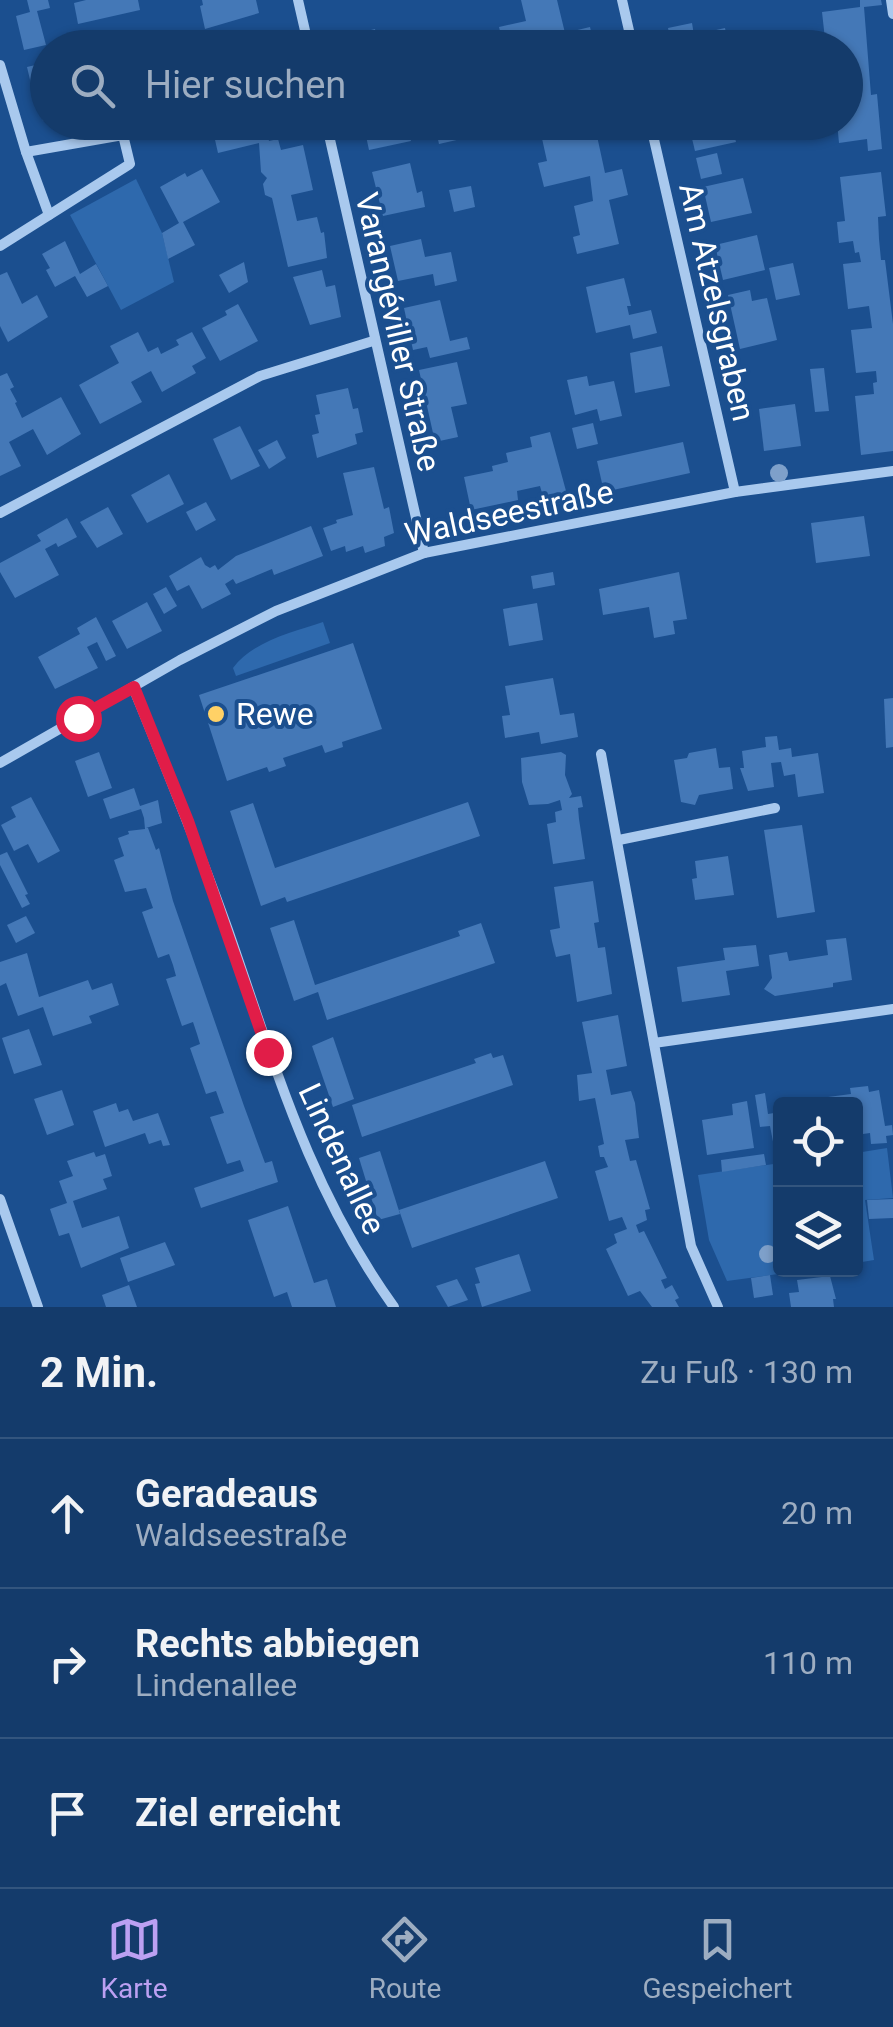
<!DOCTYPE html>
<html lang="de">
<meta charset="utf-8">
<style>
:root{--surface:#143b6b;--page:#214673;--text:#f1f3f6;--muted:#9dadc1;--line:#33557e;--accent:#bca0f2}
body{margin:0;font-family:Roboto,sans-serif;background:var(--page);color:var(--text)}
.controls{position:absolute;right:30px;bottom:30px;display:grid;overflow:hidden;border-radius:10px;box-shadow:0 2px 8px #0004}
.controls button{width:90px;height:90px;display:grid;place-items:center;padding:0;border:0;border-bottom:2px solid var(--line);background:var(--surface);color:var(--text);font:50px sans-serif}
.stop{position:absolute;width:30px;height:30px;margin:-22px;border:8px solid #e11d48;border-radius:50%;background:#fff}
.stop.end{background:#e11d48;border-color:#fff;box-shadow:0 2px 10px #0008}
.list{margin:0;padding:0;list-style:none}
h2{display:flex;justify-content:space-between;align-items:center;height:130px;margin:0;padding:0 40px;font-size:42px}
h2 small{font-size:32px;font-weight:400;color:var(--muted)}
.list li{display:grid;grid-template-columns:65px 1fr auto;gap:30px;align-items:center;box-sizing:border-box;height:150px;padding:0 40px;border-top:2px solid var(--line)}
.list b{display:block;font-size:38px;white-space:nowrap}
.list p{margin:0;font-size:32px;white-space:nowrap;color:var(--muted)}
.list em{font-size:32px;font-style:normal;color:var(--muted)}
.icon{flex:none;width:55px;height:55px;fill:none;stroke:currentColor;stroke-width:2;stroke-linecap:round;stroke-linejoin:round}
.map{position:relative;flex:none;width:893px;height:1307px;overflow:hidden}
.search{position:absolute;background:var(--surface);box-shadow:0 2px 8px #0004;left:30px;right:30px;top:30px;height:110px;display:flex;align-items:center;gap:25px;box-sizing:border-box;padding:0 35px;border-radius:55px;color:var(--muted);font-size:38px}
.sheet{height:580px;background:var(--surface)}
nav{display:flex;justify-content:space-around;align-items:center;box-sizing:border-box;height:140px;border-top:2px solid var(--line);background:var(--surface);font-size:28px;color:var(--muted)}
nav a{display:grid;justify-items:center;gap:5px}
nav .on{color:var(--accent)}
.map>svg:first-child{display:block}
</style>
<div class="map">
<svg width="893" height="1307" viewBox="0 0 893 1307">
<rect width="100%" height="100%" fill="#1b4f8f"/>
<!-- green -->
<g fill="#2e69ad">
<path d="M136,179L162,233L174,282L121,310L70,215Z"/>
<path d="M323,622L330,643L236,676L233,668C253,641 293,632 323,622Z"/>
<path d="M887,1148L893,1198L865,1200L874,1260L856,1263V1153Z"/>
<path d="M780,1163V1270H807L727,1281L709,1240L698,1175Z"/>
</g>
<!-- building -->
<g fill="#4478b7">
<path d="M27,0H48L50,8L37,11L46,45L24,50L16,16L30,12Z"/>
<path d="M86,0H138L140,10L78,24L74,3Z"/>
<path d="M202,0H256L259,13L205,29L200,6L203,5Z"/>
<path d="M521,0H557L565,33L590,27L595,48H556L554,36L504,48L499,27L526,21Z"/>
<path d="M860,0H881L882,5L864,7L871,95L877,94L882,149L868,151L867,139L839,143L837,122H846V48H826L822,12L860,7Z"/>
<path d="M692,23L694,35L725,28L729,48H672L668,28Z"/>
<path d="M375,29L378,42L388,48H345L343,37Z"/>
<path d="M48,62V120L43,121L34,83L31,84L27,67Z"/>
<path d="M254,122H270L271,128L266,129L269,141L278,139L281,150L303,145L313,190L291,195L297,221L317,217L321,233L324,232L327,258L288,267L272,198L265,195L263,184L267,178L261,172L259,143L218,153L213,131L242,124L243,130L255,127Z"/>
<path d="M363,122H402L403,126L407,125L411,141L369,150Z"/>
<path d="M434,122H457L461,139L439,144Z"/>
<path d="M594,122L605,173L622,169L628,195L609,200L619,244L577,254L573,237L580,235L574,206L593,201L590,176L544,187L538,163L547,161L541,134Z"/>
<path d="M688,122H731L736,142L695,151Z"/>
<path d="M717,153L722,174L701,179L696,158Z"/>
<path d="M410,163L417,193L422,191L425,207L383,216L372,172Z"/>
<path d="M202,169L220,202L183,222L195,245L168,259L162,233L179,223L160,187L185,173L187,177Z"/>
<path d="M881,172L886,216L878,217L879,239L881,260H885L893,324V451L861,455L855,396L874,394L873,383L877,382L876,371L856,373L851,330L872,328L869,306L848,309L843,264L861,262L859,252L855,253L853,241L839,243L837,222L845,221L840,177Z"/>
<path d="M743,178L752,213L711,222L703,187Z"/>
<path d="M471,186L475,207L454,212L449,190Z"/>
<path d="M757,235L765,270L723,280L715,245Z"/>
<path d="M421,239L425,257L451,252L457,281L435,286L433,274L398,281L390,246Z"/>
<path d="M65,241L80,274L96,264L108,286L87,297L75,276L55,287L46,270L50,268L42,254Z"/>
<path d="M244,262L248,282L229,293L219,275Z"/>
<path d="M793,263L800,295L776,300L769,268Z"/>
<path d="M322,270L326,287L335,285L341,317L310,325L293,277Z"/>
<path d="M7,272L22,304L37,295L48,317L8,342L0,326V275Z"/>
<path d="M624,278L631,306H627L629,315L651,310L657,333L633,339L630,325L596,333L586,287Z"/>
<path d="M750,290L752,301L767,298L777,340L740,349L728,295Z"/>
<path d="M440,300L450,341L467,337L470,349L430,358L427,347L413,350L404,308Z"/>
<path d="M238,304L258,341L220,361L202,328L227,315L225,311Z"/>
<path d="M138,332L148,352L158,347L161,354L179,345L176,340L192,332L206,358L192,366L196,373L162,392L151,371L131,382L142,402L100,424L79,385L119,363L110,346Z"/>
<path d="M662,346L670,386L635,393L630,353Z"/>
<path d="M457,362L467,404L451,407L458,437L435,442L419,370Z"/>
<path d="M824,368L829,411L815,412L810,369Z"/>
<path d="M7,373L14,387L10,389L17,402L15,403L22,418L61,397L81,434L47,455L33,429L9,442L21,466L0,476V376Z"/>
<path d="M587,376L589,386L614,381L622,416L600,421L597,409L575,415L567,380Z"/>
<path d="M348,388L353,409L358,408L363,432L355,434L357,444L317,458L312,435L319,433L315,415L320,414L316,395Z"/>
<path d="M795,404L801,446L764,451L759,409Z"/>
<path d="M593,423L598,444L577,449L572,428Z"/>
<path d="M240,426L260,466L231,480L213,439Z"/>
<path d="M550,432L569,502L546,507L540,486L517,491L518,500L471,510L464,477L493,471L492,466L508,462L506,453L532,447L530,437Z"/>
<path d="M277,440L286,458L269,469L258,450Z"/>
<path d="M683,442L690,473L604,492L597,461Z"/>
<path d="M374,467L384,509L389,507L394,533L384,537L385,546L365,553L363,546L346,552L345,546L331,551L323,528L337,523L336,520L353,515L343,473Z"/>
<path d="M169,474L184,504L147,523L131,495Z"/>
<path d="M206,502L216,520L196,531L186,512Z"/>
<path d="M108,507L123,534L97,548L80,522Z"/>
<path d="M864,516L870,556L816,563L811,523Z"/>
<path d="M67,518L77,537L58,547L56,543L45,549L59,575L15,598L0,572V563L41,541L37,535Z"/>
<path d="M311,526L323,556L274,575L272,569L236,584L233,579L225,584L231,594L202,609L189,585L177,591L169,576L201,557L205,565L210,568L215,565L218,570L236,556Z"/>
<path d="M553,572L555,585L533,589L531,576Z"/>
<path d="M679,572L687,619L673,621L675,634L654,638L649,607L603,615L599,589Z"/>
<path d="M166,587L177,606L164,614L153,594Z"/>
<path d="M147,602L162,631L127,649L112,621Z"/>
<path d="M537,603L543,640L509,646L503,609Z"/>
<path d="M96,617L116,656L106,661L97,642L87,647L98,668L55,689L38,657L80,634L77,628Z"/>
<path d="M353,643L382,729L342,742L343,747L325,753L322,745L283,758L286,766L269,772L267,767L227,781L199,695Z"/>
<path d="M553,678L560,715L574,713L578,737L541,744L539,732L505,738L502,716L510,715L505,686Z"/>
<path d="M893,698V747L886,748L884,699Z"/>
<path d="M777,736L779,750L791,748L792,757L818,753L824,793L798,797L795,774L784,776L781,762L771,763L774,787L748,791L740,768H744L742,751L766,747L765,737Z"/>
<path d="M716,748L719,768L730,767L733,789L699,795L695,805L681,802L674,760L687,758L689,753Z"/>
<path d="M99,752L112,788L88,797L75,761Z"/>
<path d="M561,752L566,755L565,775L572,794L569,798L581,796L583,807L578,808L579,819L585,859L553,864L547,824L556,822L555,812L562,810L560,800L548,804L529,805L522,782L521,758Z"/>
<path d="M134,788L140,806L158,800L162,823L146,828H148L156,850L159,848L173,901L244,1106L265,1163L272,1161L278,1182L201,1208L194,1188L244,1171L240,1160L227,1164L210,1117L224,1113L216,1091L206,1094L190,1048L200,1044L197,1034L193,1022L182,1026L166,979L176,976L173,965L169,954L158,958L142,912L153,908L146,888L125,892L114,860L124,856L118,838L129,834L128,831L145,829L144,818L141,809L110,819L103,799Z"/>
<path d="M31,797L60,851L38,863L28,844L14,851L1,825L16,817L11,807Z"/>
<path d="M468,802L480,836L287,902L285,897L261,906L230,811L253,803L275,868Z"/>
<path d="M802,825L815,912L777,918L764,830Z"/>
<path d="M7,852L28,894L25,895L30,904L22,908L0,865V855Z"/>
<path d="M728,856L734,895L695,900L692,879L697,878L695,861Z"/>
<path d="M593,881L599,922L594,923L598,948L605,947L612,994L577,1002L570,954L556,957L552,941L550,930L560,928L554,887Z"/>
<path d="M26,916L35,933L16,943L7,925Z"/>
<path d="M294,920L315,985L460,936L458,931L481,923L495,963L327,1020L318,992L294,1001L270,928Z"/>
<path d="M846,938L852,980L833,983V987L775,996L764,989L772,978L769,955L787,952L789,961L828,955L826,940Z"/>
<path d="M756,945L759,966L726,971L730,995L682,1002L677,967L725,960L723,948Z"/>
<path d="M27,953L39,997L88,980L92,990L112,983L119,1005L89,1016L92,1023L53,1036L43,1007L18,1016L6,983L0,986V962Z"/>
<path d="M618,1015L627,1066L606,1070L611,1095L631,1091L635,1103L639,1138L625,1140L630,1161L636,1160L650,1209L645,1210L647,1220L636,1225L639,1233L644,1231L667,1278L661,1280L665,1289L672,1285L679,1298L675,1300L679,1307H652L640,1291L628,1296L606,1249L617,1243L614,1234L627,1229L622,1217L609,1221L595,1171L608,1167L604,1157H600L598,1146L604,1144L595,1098L579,1101L577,1075L592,1073L582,1022Z"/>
<path d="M29,1029L42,1065L14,1074L2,1038Z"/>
<path d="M333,1037L354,1099L333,1107L312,1046Z"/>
<path d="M491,1053L493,1058L503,1055L513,1085L362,1137L352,1105L476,1063L474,1059Z"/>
<path d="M868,1086L869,1092L879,1090L885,1126L892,1125L893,1135L886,1136L887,1143L871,1144L870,1133L856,1135V1104H829L828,1097L851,1094L850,1088Z"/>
<path d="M62,1090L74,1125L47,1135L34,1099Z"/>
<path d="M765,1093L768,1114L780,1112V1145L774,1147L770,1126L760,1127L755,1095Z"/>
<path d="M747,1101L754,1148L707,1155L702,1120L733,1115L732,1104Z"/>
<path d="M116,1103L119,1112L128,1109L133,1121L158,1113L170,1145L163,1146L161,1140L149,1144L145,1133L105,1147L93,1111Z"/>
<path d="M380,1151L400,1214L378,1220L359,1158Z"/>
<path d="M94,1152L96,1157L105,1154L112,1176L103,1179L107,1189L73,1201L82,1228L119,1216L129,1248L81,1268L69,1233L59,1236L50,1209L67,1203L59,1181L73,1176L67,1161Z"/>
<path d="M764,1154L766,1165L722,1172L721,1160Z"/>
<path d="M545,1161L558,1198L412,1248L399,1210Z"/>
<path d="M893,1199V1218L869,1219L867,1200Z"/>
<path d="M288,1206L314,1283L327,1279L336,1307H292L287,1292L274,1297L248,1220Z"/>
<path d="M165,1242L175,1265L128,1282L120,1258Z"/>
<path d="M519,1254L531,1291L482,1307L475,1284L480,1283L475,1268Z"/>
<path d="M770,1275L773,1295L754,1298L751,1278Z"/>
<path d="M830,1276L836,1299H833L834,1307H791L789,1293L799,1292L797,1280Z"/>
<path d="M457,1279L468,1300L448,1307L436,1286Z"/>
<path d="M129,1285L137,1307H106L102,1295Z"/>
</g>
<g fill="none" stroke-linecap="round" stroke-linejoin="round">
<!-- minor -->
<g stroke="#a9c9ee" stroke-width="10">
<path d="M298,0L309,48"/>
<path d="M622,0L633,48"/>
<path d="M891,0L893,14"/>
<path d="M0,65L26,152L49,215"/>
<path d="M326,122L424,553"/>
<path d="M650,122L735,492"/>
<path d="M0,246L130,164L123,135L26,152"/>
<path d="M0,513L260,376L373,341"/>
<path d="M133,687C166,768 199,848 228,930C275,1065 309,1189 394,1307"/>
<path d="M601,754L691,1246L718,1307"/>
<path d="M0,763L180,660L276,611L424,553L735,492L893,471"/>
<path d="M619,840L775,808"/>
<path d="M654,1043L893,1009"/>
<path d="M0,1199L38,1307"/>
</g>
</g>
<!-- trees -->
<g fill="#7ea0ca">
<circle cx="779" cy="473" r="9"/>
<circle cx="768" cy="1254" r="9"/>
</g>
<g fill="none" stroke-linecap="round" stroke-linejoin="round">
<!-- route -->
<path stroke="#e11d48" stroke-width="12" d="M78,718L134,687L188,821L268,1052"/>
</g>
<!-- markers -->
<circle fill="#ffd166" stroke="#1b4f8f" stroke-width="4" cx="216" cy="714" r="10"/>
<g text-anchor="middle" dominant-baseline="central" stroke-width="8" stroke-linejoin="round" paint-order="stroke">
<!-- street labels -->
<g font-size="32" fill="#fff" stroke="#1b4f8f">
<text transform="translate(717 302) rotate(77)">Am Atzelsgraben</text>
<text transform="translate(398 332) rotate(77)">Varangéviller Straße</text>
<text transform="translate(509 513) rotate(-12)">Waldseestraße</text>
<text transform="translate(342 1159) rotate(65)">Lindenallee</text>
</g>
<!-- poi labels -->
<g font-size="32" fill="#fff" stroke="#1b4f8f" text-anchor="start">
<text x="236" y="714">Rewe</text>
</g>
</g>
</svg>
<div class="controls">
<button><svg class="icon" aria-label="locate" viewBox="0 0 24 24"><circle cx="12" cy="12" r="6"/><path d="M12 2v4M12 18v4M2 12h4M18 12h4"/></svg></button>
<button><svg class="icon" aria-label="layers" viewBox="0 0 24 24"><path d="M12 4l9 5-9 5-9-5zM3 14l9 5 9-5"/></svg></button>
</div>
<div class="stop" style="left:78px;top:718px"></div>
<div class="stop end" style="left:268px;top:1052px"></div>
<div class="search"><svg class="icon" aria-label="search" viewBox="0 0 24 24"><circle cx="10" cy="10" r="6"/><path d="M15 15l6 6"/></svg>Hier suchen</div>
</div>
<section class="sheet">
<h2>2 Min.<small>Zu Fuß · 130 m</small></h2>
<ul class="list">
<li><svg class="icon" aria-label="ahead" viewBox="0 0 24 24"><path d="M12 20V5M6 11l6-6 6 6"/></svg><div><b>Geradeaus</b><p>Waldseestraße</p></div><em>20 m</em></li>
<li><svg class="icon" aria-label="right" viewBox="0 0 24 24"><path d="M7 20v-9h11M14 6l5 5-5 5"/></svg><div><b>Rechts abbiegen</b><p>Lindenallee</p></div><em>110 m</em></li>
<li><svg class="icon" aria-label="arrive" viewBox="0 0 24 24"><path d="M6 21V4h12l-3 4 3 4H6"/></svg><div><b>Ziel erreicht</b></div></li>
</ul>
</section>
<nav>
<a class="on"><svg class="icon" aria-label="map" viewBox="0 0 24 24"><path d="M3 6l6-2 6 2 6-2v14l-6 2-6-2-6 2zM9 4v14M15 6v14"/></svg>Karte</a>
<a><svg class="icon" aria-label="directions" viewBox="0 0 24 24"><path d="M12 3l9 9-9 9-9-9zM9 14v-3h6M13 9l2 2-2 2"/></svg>Route</a>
<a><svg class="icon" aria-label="saved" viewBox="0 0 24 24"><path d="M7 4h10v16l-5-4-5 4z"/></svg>Gespeichert</a>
</nav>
